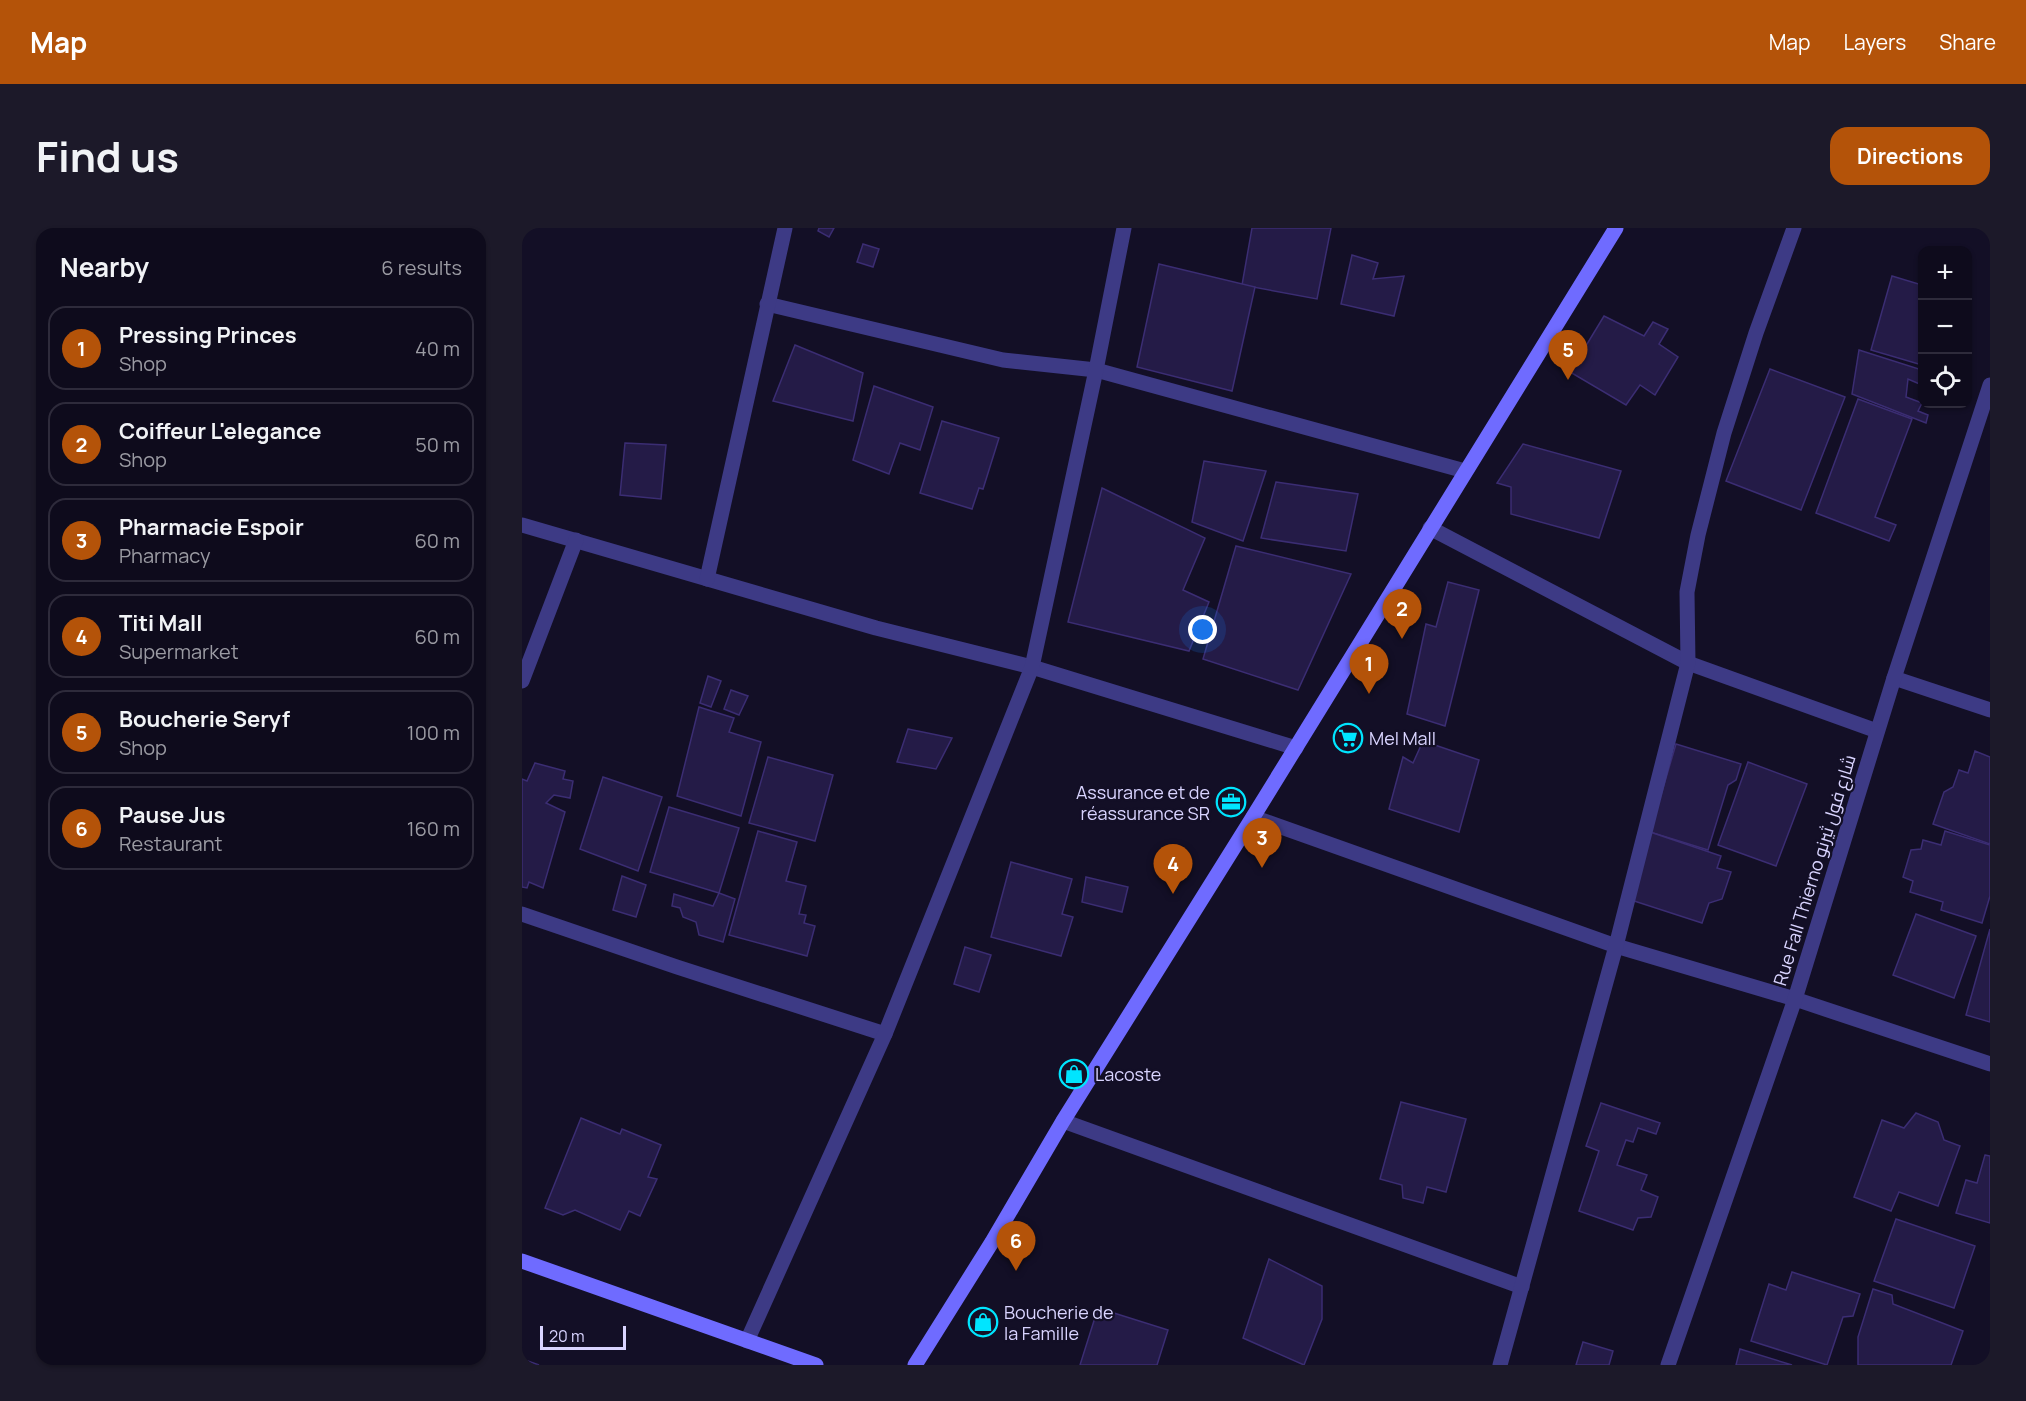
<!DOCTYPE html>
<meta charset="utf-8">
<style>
:root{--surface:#0e0b1c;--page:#1c1929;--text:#f1f3f6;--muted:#9b9ba3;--line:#2e2b3b;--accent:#b45309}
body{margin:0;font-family:Manrope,Cairo,sans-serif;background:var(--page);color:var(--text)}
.controls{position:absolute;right:18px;top:18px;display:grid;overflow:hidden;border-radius:12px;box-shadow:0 2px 4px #0004}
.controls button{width:54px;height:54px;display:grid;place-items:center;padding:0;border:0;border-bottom:2px solid var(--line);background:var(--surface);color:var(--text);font:30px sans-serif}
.scale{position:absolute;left:18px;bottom:15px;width:86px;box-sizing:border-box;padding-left:6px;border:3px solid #d9d4ff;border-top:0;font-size:16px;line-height:21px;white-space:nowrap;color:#d9d4ff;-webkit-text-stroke:4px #130f26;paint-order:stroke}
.you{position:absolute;left:681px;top:402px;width:21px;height:21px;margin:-15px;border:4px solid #fff;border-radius:50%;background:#1a73e8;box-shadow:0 0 0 9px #1a73e833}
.badge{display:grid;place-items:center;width:39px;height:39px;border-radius:50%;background:var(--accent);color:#fff;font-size:20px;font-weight:700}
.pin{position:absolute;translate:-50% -50px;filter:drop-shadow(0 2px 3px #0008)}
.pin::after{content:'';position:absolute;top:32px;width:21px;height:18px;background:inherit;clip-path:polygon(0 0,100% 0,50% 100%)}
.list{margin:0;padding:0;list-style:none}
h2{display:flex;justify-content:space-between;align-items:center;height:78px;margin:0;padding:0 24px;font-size:26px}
h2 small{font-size:20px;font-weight:400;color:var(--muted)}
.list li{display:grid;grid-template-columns:39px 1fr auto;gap:18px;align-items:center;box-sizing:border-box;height:84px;margin:0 12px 12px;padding:0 12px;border:2px solid var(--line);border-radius:18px}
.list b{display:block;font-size:22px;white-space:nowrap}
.list p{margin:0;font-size:20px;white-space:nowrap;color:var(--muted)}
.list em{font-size:20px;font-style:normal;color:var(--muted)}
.icon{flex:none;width:33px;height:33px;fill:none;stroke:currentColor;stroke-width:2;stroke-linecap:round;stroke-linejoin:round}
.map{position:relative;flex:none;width:1468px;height:1137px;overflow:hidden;border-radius:18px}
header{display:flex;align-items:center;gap:36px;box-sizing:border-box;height:84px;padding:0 30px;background:var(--accent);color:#fff}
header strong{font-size:28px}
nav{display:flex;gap:33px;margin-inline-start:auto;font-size:21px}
.intro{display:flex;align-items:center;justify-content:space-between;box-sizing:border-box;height:144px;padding:0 36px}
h1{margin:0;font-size:42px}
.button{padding:15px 27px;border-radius:18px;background:var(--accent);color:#fff;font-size:21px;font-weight:700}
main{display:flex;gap:36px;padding:0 36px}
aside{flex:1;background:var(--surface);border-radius:18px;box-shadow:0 2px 4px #0004}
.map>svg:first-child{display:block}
</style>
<header>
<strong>Map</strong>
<nav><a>Map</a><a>Layers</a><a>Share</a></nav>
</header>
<div class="intro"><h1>Find us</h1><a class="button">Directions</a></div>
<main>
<aside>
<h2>Nearby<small>6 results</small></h2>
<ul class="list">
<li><span class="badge">1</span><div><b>Pressing Princes</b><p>Shop</p></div><em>40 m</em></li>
<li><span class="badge">2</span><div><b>Coiffeur L'elegance</b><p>Shop</p></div><em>50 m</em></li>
<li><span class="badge">3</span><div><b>Pharmacie Espoir</b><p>Pharmacy</p></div><em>60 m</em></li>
<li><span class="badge">4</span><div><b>Titi Mall</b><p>Supermarket</p></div><em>60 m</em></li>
<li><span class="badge">5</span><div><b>Boucherie Seryf</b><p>Shop</p></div><em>100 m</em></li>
<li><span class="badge">6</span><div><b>Pause Jus</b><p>Restaurant</p></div><em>160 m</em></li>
</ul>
</aside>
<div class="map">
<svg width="1468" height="1137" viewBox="0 0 1468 1137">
<rect width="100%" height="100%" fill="#130f26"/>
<!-- building -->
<g fill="#241b47" stroke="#3b2d73" stroke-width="1.5">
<path d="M297,0H312L307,9L296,3Z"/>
<path d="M730,0H809L795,71L720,57Z"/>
<path d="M341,16L357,21L351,39L335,34Z"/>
<path d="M830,27L856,35L851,51L882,48L872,88L819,76Z"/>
<path d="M637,36L733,59L710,163L615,139Z"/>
<path d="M1370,48L1400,57V137L1349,122Z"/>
<path d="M1082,88L1122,108L1131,94L1146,101L1137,116L1156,129L1133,167L1118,157L1104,177L1048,144Z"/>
<path d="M273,117L341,145L331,193L251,173Z"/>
<path d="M1337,122L1400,142V157L1386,151L1384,169L1400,175L1396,183L1406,187L1404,195L1330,166Z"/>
<path d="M1248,141L1323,169L1279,282L1204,253Z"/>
<path d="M352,158L411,179L398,222L378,215L367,246L331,232Z"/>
<path d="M1336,171L1390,191L1353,289L1374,297L1367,313L1294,285Z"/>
<path d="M420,193L477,210L461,261L457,260L450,281L398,265Z"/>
<path d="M103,215L144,217L139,271L98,267Z"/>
<path d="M1001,216L1099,243L1077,310L989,286V259L975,255Z"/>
<path d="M682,233L744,243L721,313L670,294Z"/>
<path d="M754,254L836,266L824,323L739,310Z"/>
<path d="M580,260L683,310L661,362L687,374L667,423L546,394Z"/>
<path d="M714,318L829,346L776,462L681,431Z"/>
<path d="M926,354L957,362L923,498L885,486L904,396L914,399Z"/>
<path d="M186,448L199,453L189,479L178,475Z"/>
<path d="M209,462L226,468L217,487L202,481Z"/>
<path d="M177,479L212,490L207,504L239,514L219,588L155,568Z"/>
<path d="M386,501L430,510L414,541L375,534Z"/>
<path d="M901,513L957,532L937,604L867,581L881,529L891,535Z"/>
<path d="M1154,516L1219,536L1214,552L1206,557L1186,622L1128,604Z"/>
<path d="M1453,523L1468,529V616L1411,596L1422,564L1431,559L1437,542L1446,545Z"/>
<path d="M246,529L311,547L293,613L227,595Z"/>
<path d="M1226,534L1285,556L1254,638L1196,617Z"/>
<path d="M13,535L43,543L41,551L51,553L48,570L32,567L24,575L43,584L21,660L7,654L5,660L0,659V551L5,553Z"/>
<path d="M81,549L140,569L116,643L58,621Z"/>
<path d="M147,579L217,600L197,665L128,644Z"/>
<path d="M236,603L275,614L264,653L284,658L277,686L284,687L282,695L293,698L285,728L207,707Z"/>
<path d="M1423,603L1468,617V668L1460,695L1419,682L1421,674L1388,664L1391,653L1381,649L1389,622L1399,621L1401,612L1419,617Z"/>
<path d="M1128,604L1199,628L1195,640L1209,644L1200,671L1187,675L1180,695L1106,671Z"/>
<path d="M489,634L550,651L540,686L551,689L539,728L469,709Z"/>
<path d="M100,648L124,657L114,689L91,682Z"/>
<path d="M564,649L606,659L600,684L560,674Z"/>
<path d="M197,665L213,671L201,714L177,707L174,694L161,689L158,680L150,678L152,666L191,678Z"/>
<path d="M1394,686L1454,708L1432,770L1371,747Z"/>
<path d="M1468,701V794L1444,787Z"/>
<path d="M443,719L469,727L457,764L432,756Z"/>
<path d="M879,874L944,891L924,964L905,959L901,975L881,970L880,957L858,951Z"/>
<path d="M1079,875L1138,895L1134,906L1116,900L1111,914L1104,912L1095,937L1125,947L1119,962L1136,969L1129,989L1116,990L1111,1002L1057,983L1077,923L1064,918Z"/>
<path d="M1394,885L1416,894L1422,912L1438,918L1416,978L1377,964L1369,983L1332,969L1360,892L1382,900Z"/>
<path d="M59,890L98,906L100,901L139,917L126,949L135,951L118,988L107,983L98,1002L53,982L41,987L23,980Z"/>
<path d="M1463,927L1468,928V995L1434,985L1444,952L1455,955Z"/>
<path d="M1374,991L1453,1018L1432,1080L1352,1053Z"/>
<path d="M747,1031L800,1058V1091L782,1137L721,1110Z"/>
<path d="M1270,1044L1338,1066L1331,1088L1321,1089L1305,1137L1229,1113L1247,1056L1264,1062Z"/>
<path d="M1351,1061L1370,1067L1371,1076L1441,1103L1429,1137H1336V1109Z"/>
<path d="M576,1080L646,1102L635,1137H558Z"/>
<path d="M1061,1114L1091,1123L1087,1137H1054Z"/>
<path d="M1218,1121L1270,1137H1214Z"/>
<path d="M0,1131L17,1137H0Z"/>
</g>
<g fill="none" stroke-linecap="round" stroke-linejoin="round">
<!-- street -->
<g stroke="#3d3a85" stroke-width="15">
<path d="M245,76L481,132L574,142L943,243"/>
<path d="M0,297L354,400L510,439L774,520"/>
<path d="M908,300L1166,435L1355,503"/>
<path d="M185,351L263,0"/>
<path d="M1372,450L1468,482"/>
<path d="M0,453L54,312"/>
<path d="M731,589L1094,718L1273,771L1468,836"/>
<path d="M0,686L155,739L363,806"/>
<path d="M541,893L1000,1059"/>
<path d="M225,1113L363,806L510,439L574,142L602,0"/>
<path d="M978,1137L1094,718L1166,435L1165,364L1176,307L1202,205L1234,105L1272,0"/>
<path d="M1146,1137L1273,771L1372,450L1468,157"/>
</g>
<!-- secondary -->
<g stroke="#6f6bff" stroke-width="15">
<path d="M0,1033L294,1137"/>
<path d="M393,1137L470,1014L541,893L731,589L1094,0"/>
</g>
</g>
<!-- icons -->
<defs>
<g id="supermarket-ring" transform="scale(1.5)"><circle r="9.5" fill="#130f26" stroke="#00e5ff" stroke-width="1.5"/><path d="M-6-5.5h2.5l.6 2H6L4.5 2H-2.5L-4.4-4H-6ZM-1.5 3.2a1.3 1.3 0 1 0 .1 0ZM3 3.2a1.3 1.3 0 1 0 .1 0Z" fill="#00e5ff"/></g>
<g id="office-ring" transform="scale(1.5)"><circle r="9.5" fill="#130f26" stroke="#00e5ff" stroke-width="1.5"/><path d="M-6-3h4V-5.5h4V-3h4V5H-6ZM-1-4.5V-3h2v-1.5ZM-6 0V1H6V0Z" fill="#00e5ff"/></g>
<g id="shop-ring" transform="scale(1.5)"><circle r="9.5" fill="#130f26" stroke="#00e5ff" stroke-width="1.5"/><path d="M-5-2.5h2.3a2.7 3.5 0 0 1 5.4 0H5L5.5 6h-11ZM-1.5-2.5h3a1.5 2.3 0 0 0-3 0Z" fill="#00e5ff"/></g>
</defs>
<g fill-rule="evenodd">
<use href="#supermarket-ring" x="826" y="510"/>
<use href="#office-ring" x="709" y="574"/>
<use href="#shop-ring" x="552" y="846"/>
<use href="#shop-ring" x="461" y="1094"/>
</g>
<g text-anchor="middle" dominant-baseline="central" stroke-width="4.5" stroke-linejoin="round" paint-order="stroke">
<!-- poi labels -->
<g font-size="18" fill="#d9d4ff" stroke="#130f26" text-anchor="start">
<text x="847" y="510">Mel Mall</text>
<text x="688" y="564" text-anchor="end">Assurance et de<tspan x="688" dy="21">réassurance SR</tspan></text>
<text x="573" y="846">Lacoste</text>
<text x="482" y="1084">Boucherie de<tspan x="482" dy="21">la Famille</tspan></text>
</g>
<!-- street labels -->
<g font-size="18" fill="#d9d4ff" stroke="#130f26">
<text transform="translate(1292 642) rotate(-73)">Rue Fall Thierno شارع فول ثيرنو</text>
</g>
</g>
</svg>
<div class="controls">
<button>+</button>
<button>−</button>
<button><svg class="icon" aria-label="locate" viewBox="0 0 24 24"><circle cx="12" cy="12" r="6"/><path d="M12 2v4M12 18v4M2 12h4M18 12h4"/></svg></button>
</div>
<div class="scale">20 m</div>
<div class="you"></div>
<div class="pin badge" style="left:847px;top:466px">1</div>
<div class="pin badge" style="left:880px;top:411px">2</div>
<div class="pin badge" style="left:740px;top:640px">3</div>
<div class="pin badge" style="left:651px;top:666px">4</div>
<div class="pin badge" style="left:1046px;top:152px">5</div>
<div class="pin badge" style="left:494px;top:1043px">6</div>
</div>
</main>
